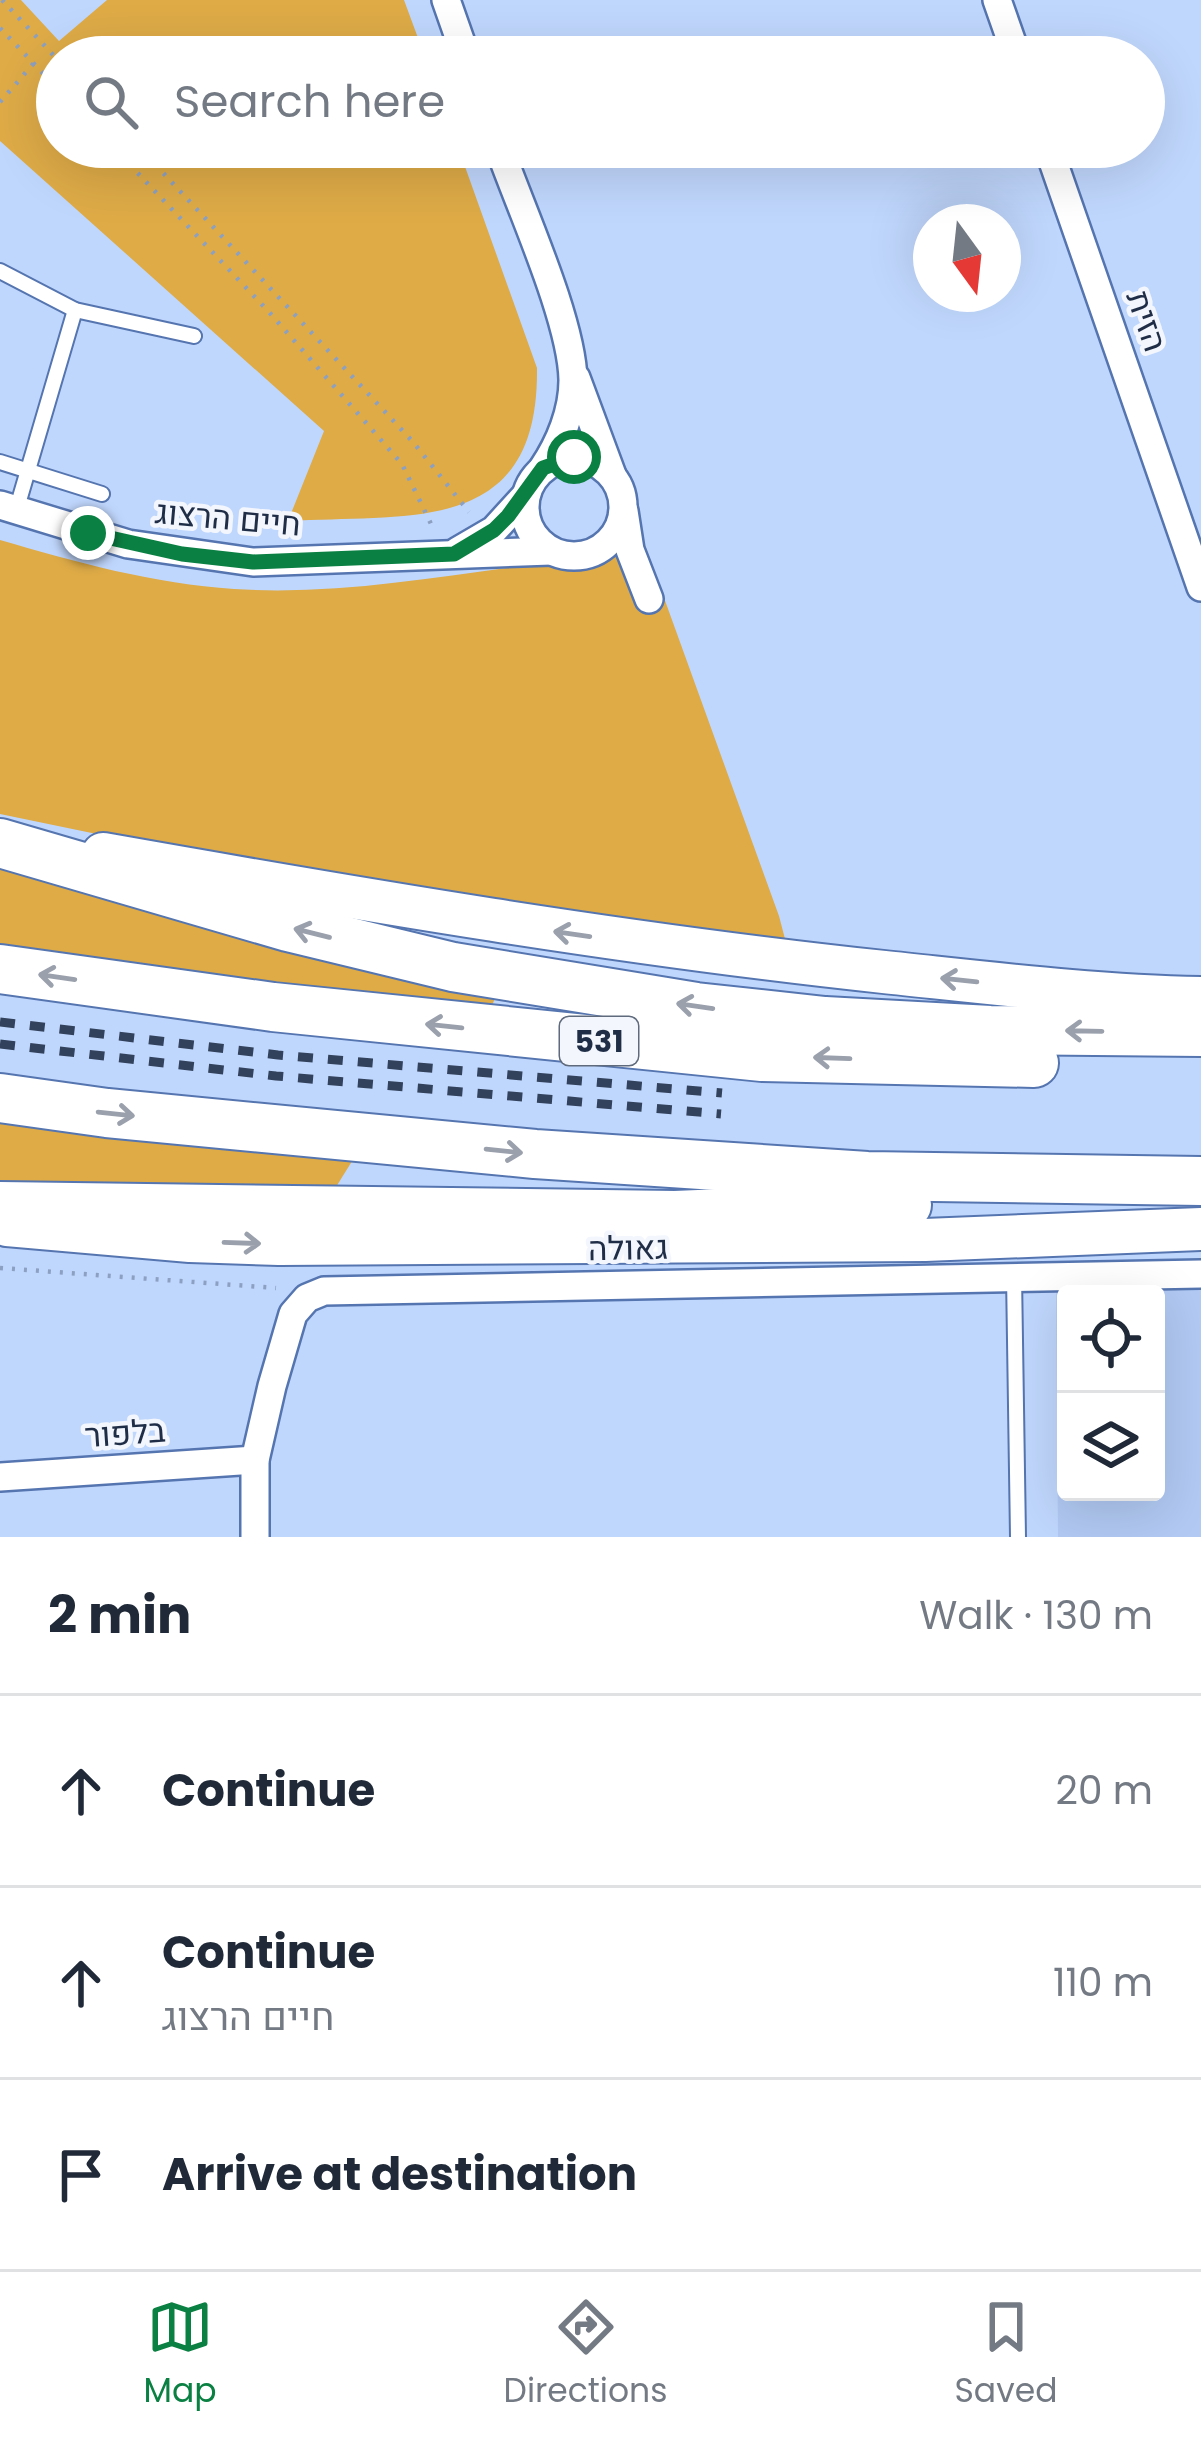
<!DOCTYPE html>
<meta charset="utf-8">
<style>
:root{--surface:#fff;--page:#f2f2f3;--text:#1f2937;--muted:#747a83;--line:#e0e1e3;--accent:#0b8043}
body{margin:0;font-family:Poppins,Heebo,sans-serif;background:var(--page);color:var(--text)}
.controls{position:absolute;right:36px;bottom:36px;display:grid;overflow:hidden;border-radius:12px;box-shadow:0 12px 48px #0002}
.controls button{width:108px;height:108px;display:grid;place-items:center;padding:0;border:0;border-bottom:3px solid var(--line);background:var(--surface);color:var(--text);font:60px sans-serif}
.compass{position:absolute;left:913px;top:204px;width:108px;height:108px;border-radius:50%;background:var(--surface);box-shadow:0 12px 48px #0002;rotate:165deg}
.stop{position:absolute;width:36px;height:36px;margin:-27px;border:9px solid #0b8043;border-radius:50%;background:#fff}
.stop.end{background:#0b8043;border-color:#fff;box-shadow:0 3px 12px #0008}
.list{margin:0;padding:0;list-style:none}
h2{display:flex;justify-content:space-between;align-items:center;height:156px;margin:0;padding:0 48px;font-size:51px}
h2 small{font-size:39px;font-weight:400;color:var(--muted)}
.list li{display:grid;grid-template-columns:78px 1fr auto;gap:36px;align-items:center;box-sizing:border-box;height:192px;padding:0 48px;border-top:3px solid var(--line)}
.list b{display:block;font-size:45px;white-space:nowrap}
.list p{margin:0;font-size:39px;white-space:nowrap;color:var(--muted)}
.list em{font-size:39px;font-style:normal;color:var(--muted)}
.icon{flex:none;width:66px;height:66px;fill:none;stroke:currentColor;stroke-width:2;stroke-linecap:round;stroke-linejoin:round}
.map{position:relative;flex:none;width:1201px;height:1537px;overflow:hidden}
.search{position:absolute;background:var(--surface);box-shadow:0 12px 48px #0002;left:36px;right:36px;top:36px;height:132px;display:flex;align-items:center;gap:30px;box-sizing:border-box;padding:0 42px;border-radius:66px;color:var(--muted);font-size:45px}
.sheet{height:732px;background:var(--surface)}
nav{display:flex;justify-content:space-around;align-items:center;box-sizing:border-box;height:168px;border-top:3px solid var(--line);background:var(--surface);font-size:33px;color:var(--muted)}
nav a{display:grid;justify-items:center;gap:6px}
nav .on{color:var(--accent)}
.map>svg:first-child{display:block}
</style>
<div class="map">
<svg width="1201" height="1537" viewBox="0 0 1201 1537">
<rect width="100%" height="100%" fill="#c0d7fd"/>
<!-- built -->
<path fill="#b1c9f3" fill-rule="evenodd" d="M1056,1280L1201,1282V1537H1058ZM1066,1294H1156V1492H1066Z"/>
<!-- green -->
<g fill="#deab47">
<path d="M0,0H21L59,41L107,0H404L425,57H57V147H458L537,368C539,536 412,514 288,521L324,431L0,141Z"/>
<path d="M633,512L779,916L790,958L511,920L0,814V540C75,562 155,584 234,589C357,597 478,568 599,557Z"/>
<path d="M0,864L496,995L489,1014L332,998L0,945Z"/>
<path d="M0,1119L354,1158L336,1187L0,1189Z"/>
</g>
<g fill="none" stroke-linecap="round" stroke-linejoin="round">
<!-- lane casing -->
<g stroke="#5575b0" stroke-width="18">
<g id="lane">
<path d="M0,271L75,310L194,336"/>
<path d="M0,462L102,494"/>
<path d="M16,511L75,310"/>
<path d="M1014,1275L1018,1537"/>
</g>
</g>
<!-- street casing -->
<g stroke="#5575b0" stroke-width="32">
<g id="street">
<path d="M446,0L466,57"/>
<path d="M997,0L1017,57"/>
<path d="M499,147C520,207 572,320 573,380C573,411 560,443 543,468"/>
<path d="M1048,147L1201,587"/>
<path d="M576,378L612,475"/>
<circle cx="574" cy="507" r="49"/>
<path d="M0,505L128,544L253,562L551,551"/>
<path d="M624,511L630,550L649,599"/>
<path d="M458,551L494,530L526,495"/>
<path d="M0,1477L255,1460"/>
<path d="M255,1537V1460L272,1386L293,1314L307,1298L324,1291L1201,1274"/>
</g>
</g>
<!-- primary casing -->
<g stroke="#5575b0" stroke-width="46">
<g id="primary">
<path d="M103,854C363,900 621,944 884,972C990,983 1095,996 1201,998"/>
<path d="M7,1225L190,1241L279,1244L925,1240L1201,1229"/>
</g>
</g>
<!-- highway casing -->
<g stroke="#5575b0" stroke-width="52">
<g id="highway">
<path d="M0,843L288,927L453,967L696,1007L825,1021L990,1030L1201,1032"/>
<path d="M0,969L273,1007L762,1057L1034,1063"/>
<path d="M0,1098L107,1113L535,1154L867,1176L1201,1181"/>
<path d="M0,1206L675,1215L907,1205"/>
</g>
</g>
<!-- path -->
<g stroke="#8ca0c2" stroke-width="4.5" stroke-dasharray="3 9" stroke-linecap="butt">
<path d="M2,0L57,59"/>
<path d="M0,28L57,88"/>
<path d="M0,102L34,63"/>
<path d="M113,147L269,312L402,464L432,526"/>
<path d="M139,147L413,442L469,512"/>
<path d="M0,1268L276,1288"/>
</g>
<!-- lane -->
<use href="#lane" stroke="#fff" stroke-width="14"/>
<!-- street -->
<use href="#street" stroke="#fff" stroke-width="27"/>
<!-- primary -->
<use href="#primary" stroke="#fff" stroke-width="42"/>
<!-- highway -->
<use href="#highway" stroke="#fff" stroke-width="48"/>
<!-- rail -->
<g stroke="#32425c" stroke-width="9" stroke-dasharray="15 15" stroke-linecap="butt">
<path d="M0,1022L278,1055L722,1093"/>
<path d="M0,1044L276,1076L721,1114"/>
</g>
</g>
<!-- one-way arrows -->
<defs><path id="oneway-shaft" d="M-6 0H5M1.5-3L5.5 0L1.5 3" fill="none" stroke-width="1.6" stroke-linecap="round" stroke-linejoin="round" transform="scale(3)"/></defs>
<g stroke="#9aa0ac">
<use href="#oneway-shaft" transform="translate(312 933) rotate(-166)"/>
<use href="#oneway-shaft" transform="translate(572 934) rotate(-172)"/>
<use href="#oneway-shaft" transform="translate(57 977) rotate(-172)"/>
<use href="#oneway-shaft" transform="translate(959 980) rotate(-174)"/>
<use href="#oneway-shaft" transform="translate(695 1006) rotate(-172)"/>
<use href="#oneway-shaft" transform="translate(444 1026) rotate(-174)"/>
<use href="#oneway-shaft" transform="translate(1084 1031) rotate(-179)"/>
<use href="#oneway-shaft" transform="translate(832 1058) rotate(-178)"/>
<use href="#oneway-shaft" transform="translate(116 1114) rotate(6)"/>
<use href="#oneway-shaft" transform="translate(504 1151) rotate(6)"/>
<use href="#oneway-shaft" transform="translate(242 1243) rotate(2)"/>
</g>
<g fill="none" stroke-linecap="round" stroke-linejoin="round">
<!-- route -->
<path stroke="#0b8043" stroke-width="15" d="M88,533L182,554L253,562L454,554L494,530L508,516L543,468L574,457"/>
</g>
<g text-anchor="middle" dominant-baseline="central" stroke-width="9" stroke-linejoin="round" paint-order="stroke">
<!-- shield labels -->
<rect fill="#f3f7fd" stroke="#5f6a7d" stroke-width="3" x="560" y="1017" width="78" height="48" rx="9"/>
<g font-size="30" font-weight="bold" fill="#1f2d46">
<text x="599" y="1041">531</text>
</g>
<!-- street labels -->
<g font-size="33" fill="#1f2d46" stroke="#f3f7fd">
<text transform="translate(1147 321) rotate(71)">הזית</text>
<text transform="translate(228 518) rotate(5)">חיים הרצוג</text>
<text transform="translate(628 1248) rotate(-1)">גאולה</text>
<text transform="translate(125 1433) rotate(-4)">בלפור</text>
</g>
</g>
</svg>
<div class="controls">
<button><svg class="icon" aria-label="locate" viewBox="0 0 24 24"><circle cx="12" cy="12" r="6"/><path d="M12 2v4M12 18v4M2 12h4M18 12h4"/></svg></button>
<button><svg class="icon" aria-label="layers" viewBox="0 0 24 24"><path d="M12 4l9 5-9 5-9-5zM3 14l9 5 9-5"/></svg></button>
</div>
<svg class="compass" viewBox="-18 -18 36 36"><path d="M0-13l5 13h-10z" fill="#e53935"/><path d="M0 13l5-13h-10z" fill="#747a83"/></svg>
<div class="stop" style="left:574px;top:457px"></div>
<div class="stop end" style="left:88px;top:533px"></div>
<div class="search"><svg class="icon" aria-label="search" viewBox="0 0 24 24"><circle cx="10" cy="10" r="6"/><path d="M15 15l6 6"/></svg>Search here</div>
</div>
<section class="sheet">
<h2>2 min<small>Walk · 130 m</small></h2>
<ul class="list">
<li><svg class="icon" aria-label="ahead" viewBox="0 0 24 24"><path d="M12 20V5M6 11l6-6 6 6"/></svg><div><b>Continue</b></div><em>20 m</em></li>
<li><svg class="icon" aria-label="ahead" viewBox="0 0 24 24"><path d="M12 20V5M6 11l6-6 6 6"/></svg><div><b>Continue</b><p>חיים הרצוג</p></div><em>110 m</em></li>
<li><svg class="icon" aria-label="arrive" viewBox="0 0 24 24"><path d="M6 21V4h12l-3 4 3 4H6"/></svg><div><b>Arrive at destination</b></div></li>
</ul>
</section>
<nav>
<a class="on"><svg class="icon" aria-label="map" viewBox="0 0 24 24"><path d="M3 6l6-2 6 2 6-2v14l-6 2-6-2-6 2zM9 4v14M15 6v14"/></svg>Map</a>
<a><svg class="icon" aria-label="directions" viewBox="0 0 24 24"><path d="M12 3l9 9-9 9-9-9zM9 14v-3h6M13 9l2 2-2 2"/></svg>Directions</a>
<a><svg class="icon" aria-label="saved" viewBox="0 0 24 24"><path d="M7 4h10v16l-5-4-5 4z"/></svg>Saved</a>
</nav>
